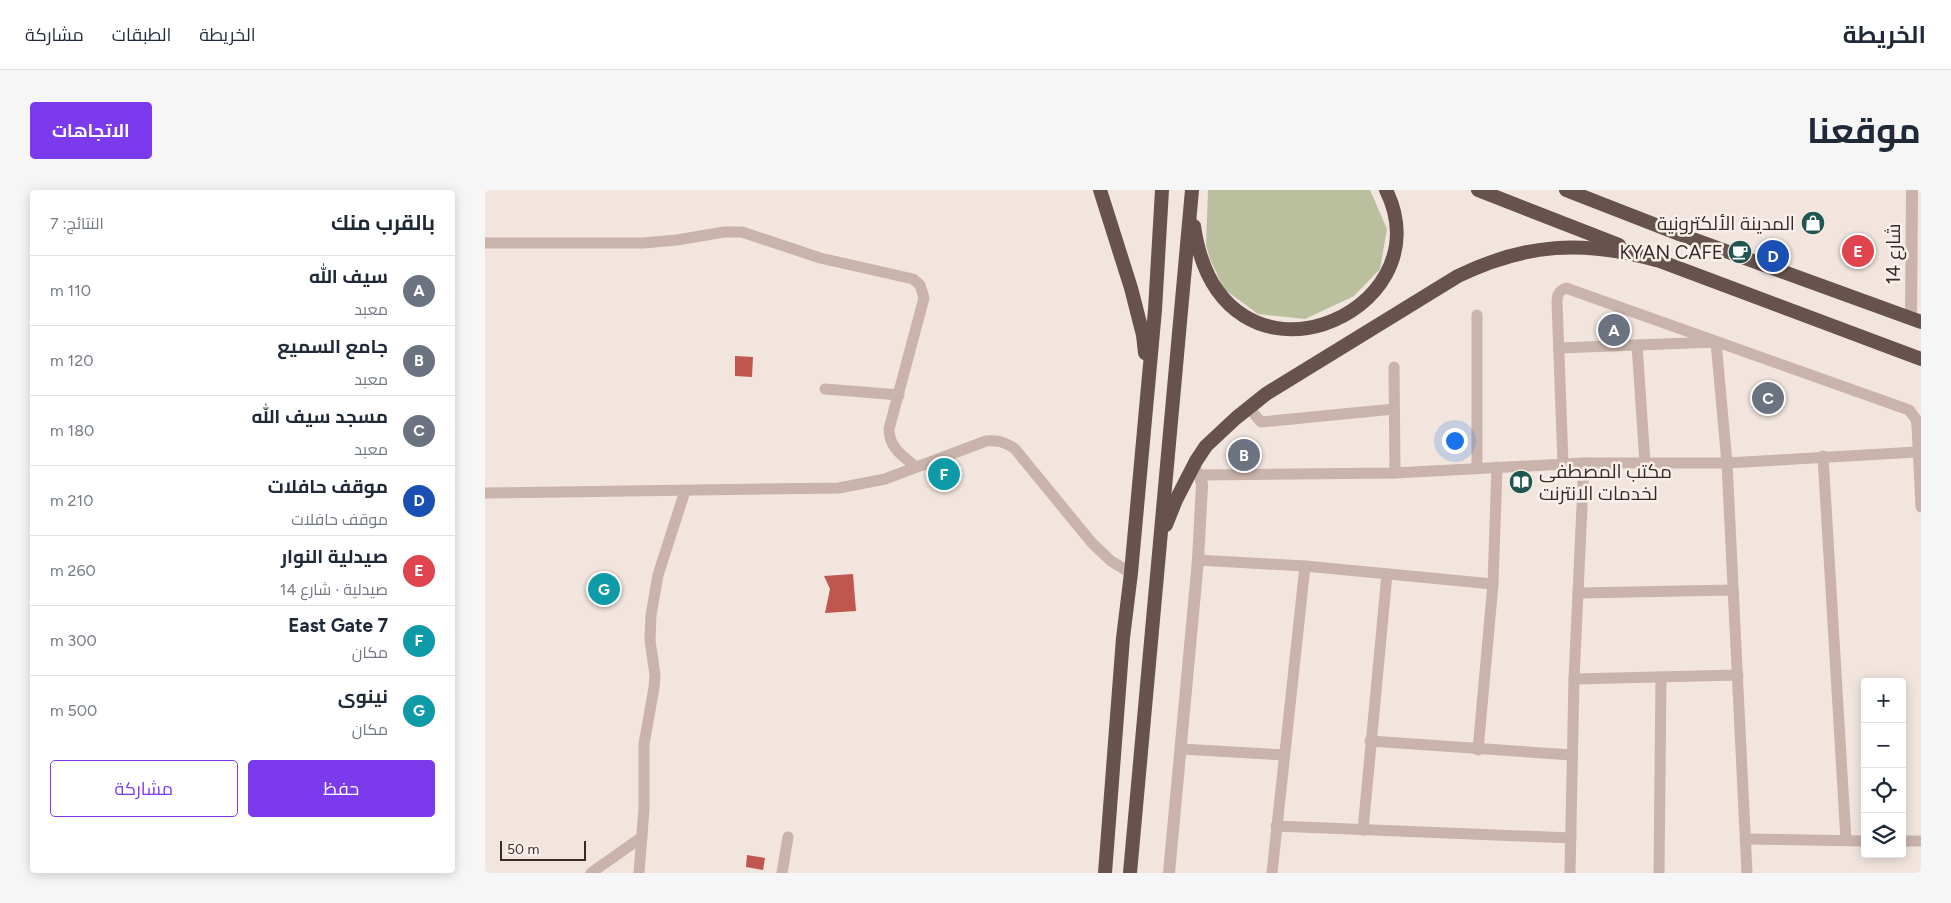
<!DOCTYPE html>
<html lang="ar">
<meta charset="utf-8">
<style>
:root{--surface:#fff;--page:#f6f6f7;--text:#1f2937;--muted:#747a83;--line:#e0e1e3;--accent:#7c3aed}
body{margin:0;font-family:Figtree,Cairo,sans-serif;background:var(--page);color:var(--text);direction:rtl}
.controls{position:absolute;right:15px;bottom:15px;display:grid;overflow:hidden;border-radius:5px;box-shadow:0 2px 12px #0003}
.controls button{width:45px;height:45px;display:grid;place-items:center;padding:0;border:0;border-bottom:1px solid var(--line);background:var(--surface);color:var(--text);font:25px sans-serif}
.scale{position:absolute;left:15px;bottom:12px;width:86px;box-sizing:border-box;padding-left:5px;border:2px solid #362b29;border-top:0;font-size:14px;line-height:18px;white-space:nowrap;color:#362b29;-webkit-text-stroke:4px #f9efea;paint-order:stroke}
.you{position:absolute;left:969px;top:250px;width:18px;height:18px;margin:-12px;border:4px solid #fff;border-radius:50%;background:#1a73e8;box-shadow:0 0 0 8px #1a73e833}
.badge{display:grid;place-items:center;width:32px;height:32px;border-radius:50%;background:var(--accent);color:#fff;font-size:16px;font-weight:700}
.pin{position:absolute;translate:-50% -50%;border:2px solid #fff;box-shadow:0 1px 5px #0006}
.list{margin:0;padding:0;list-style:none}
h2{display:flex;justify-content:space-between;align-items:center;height:65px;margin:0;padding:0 20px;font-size:21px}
h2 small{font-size:16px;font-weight:400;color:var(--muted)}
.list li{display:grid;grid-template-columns:32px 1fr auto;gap:15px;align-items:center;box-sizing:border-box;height:70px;padding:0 20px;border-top:1px solid var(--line)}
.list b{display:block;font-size:19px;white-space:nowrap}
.list p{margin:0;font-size:16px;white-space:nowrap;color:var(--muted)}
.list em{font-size:16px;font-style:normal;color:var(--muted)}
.actions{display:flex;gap:10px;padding:15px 20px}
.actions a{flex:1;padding:11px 0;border:1px solid var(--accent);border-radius:5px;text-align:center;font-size:18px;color:var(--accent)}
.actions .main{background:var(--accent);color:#fff}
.icon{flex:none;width:28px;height:28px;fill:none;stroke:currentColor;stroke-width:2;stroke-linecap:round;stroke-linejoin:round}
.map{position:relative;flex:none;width:1436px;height:683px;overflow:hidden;direction:ltr;border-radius:5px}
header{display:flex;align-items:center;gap:30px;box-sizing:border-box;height:70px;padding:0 25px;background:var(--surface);border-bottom:1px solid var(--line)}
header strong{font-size:24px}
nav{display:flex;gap:28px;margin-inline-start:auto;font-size:18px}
.intro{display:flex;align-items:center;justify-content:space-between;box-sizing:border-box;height:120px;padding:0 30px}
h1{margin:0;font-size:35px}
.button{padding:12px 22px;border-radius:5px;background:var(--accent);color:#fff;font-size:18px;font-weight:700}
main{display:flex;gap:30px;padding:0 30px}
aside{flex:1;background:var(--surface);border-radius:5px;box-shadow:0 2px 12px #0003}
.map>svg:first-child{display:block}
</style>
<header>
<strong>الخريطة</strong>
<nav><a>الخريطة</a><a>الطبقات</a><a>مشاركة</a></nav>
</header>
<div class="intro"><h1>موقعنا</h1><a class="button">الاتجاهات</a></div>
<main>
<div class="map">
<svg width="1436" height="683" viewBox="0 0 1436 683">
<rect width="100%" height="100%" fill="#f1e5de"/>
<!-- green -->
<path fill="#babf9e" d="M723,0H885L902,39L895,79L869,106L820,129L773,124L739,99L725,69L721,55Z"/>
<!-- building -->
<g fill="#bf574e">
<path d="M250,166L268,167L267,187L250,186Z"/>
<path d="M368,384L371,421L340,423L345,399L339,386Z"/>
<path d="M262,665L280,668L278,680L261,677Z"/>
</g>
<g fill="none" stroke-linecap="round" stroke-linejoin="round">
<!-- minor -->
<g stroke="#c9b3aa" stroke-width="11">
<path d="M0,53H158L192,50L239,42H257L335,68L428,89L435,95L439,108L404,239C404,258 418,266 431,277"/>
<path d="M1152,155L1160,273"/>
<path d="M1074,158L1231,152L1242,273L1262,683"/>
<path d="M909,177L910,283"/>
<path d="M340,199L414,205"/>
<path d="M764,218L776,232L909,219"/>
<path d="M1338,266L1361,650"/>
<path d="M1078,274L1072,112C1072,104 1074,101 1081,98L1424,220L1431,229L1432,235L1436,317"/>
<path d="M992,278V125"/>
<path d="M715,285L910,283L1099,273H1242L1432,262"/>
<path d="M0,303L354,298L400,289L501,251C513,250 520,252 530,259L607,353L626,371L646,383"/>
<path d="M713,370L820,376L1008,394"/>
<path d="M1093,403L1248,400"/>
<path d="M1089,489L1253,485"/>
<path d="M885,551L1087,565"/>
<path d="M696,559L799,565"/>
<path d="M993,560L1008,394L1012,277"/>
<path d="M791,636L1086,648"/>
<path d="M878,640L902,384"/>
<path d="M1261,649L1380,651"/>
<path d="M1417,651H1436"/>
<path d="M106,683L157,647"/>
<path d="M154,683L159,619V554L169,498L170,485L165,450L166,425L173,385L200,301"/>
<path d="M297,683L303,647"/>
<path d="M787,683L820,376"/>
<path d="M1085,683L1089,489L1099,273"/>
<path d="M1174,683L1176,487"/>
</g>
<!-- tertiary -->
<g stroke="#c9b3aa" stroke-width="12">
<path d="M1426,128L1427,0"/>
<path d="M684,683L713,370L717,295L715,285L707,278"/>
</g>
<!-- trunk -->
<g stroke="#67524e" stroke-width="14">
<path d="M615,0L646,98L658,145L660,163"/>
<path d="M993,0L1134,55"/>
<path d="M1081,0L1194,44L1436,132"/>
<path d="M709,36C736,221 963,125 901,0"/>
<path d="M1164,67L1436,169"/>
<path d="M681,335L691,310L711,271L721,256L751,228L781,204L973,86C1041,53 1098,50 1171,70"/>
<path d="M620,683L638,448L646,383L670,120L677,0"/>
<path d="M645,683L707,0"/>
</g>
</g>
<!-- icons -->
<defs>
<g id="shop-disc" transform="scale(1.25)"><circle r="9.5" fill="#215650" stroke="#f9efea"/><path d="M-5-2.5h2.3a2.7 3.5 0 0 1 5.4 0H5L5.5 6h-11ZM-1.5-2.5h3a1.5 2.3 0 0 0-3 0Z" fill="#fff"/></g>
<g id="cafe-disc" transform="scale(1.25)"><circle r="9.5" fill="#215650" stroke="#f9efea"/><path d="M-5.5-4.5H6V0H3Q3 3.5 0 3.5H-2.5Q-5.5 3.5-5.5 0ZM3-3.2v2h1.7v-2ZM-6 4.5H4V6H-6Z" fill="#fff"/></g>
<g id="library-disc" transform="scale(1.25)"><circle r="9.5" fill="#215650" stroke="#f9efea"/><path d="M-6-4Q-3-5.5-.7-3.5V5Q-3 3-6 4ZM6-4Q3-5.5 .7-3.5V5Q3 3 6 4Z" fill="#fff"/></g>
</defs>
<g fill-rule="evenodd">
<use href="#shop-disc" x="1328" y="33"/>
<use href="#cafe-disc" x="1255" y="62"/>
<use href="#library-disc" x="1036" y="292"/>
</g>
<g text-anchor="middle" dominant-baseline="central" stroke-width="5" stroke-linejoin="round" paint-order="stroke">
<!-- poi labels -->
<g font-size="19" fill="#362b29" stroke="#f9efea" text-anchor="end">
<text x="1310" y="33">المدينة الألكترونية</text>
<text x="1238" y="62">KYAN CAFE</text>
<text x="1054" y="281" text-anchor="start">مكتب المصطفى<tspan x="1054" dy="22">لخدمات الانترنت</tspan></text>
</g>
<!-- street labels -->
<g font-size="19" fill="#362b29" stroke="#f9efea">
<text transform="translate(1408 64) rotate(-90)">شارع 14</text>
</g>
</g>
</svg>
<div class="controls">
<button>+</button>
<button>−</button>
<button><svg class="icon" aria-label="locate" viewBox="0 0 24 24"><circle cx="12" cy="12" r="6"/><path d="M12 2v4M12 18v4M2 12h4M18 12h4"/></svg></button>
<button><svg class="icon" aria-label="layers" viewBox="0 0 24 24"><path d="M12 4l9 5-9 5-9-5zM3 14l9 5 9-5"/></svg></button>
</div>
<div class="scale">50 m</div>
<div class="you"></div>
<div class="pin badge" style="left:1129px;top:140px;background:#6b7280">A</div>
<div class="pin badge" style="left:759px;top:265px;background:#6b7280">B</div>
<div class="pin badge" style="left:1283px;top:208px;background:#6b7280">C</div>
<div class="pin badge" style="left:1288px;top:66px;background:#1a4fb4">D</div>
<div class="pin badge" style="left:1373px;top:61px;background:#e0444e">E</div>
<div class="pin badge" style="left:459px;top:284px;background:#0f9aa8">F</div>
<div class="pin badge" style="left:119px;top:399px;background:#0f9aa8">G</div>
</div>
<aside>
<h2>بالقرب منك<small>النتائج: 7</small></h2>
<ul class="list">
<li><span class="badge" style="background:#6b7280">A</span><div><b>سيف الله</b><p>معبد</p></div><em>110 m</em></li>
<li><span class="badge" style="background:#6b7280">B</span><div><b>جامع السميع</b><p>معبد</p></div><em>120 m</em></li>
<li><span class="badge" style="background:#6b7280">C</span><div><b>مسجد سيف الله</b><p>معبد</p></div><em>180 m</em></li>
<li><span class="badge" style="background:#1a4fb4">D</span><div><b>موقف حافلات</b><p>موقف حافلات</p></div><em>210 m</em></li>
<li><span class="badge" style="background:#e0444e">E</span><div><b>صيدلية النوار</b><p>صيدلية · شارع 14</p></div><em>260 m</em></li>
<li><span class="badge" style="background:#0f9aa8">F</span><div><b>East Gate 7</b><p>مكان</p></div><em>300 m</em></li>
<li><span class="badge" style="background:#0f9aa8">G</span><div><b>نينوى</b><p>مكان</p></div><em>500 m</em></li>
</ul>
<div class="actions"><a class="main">حفظ</a><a>مشاركة</a></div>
</aside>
</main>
